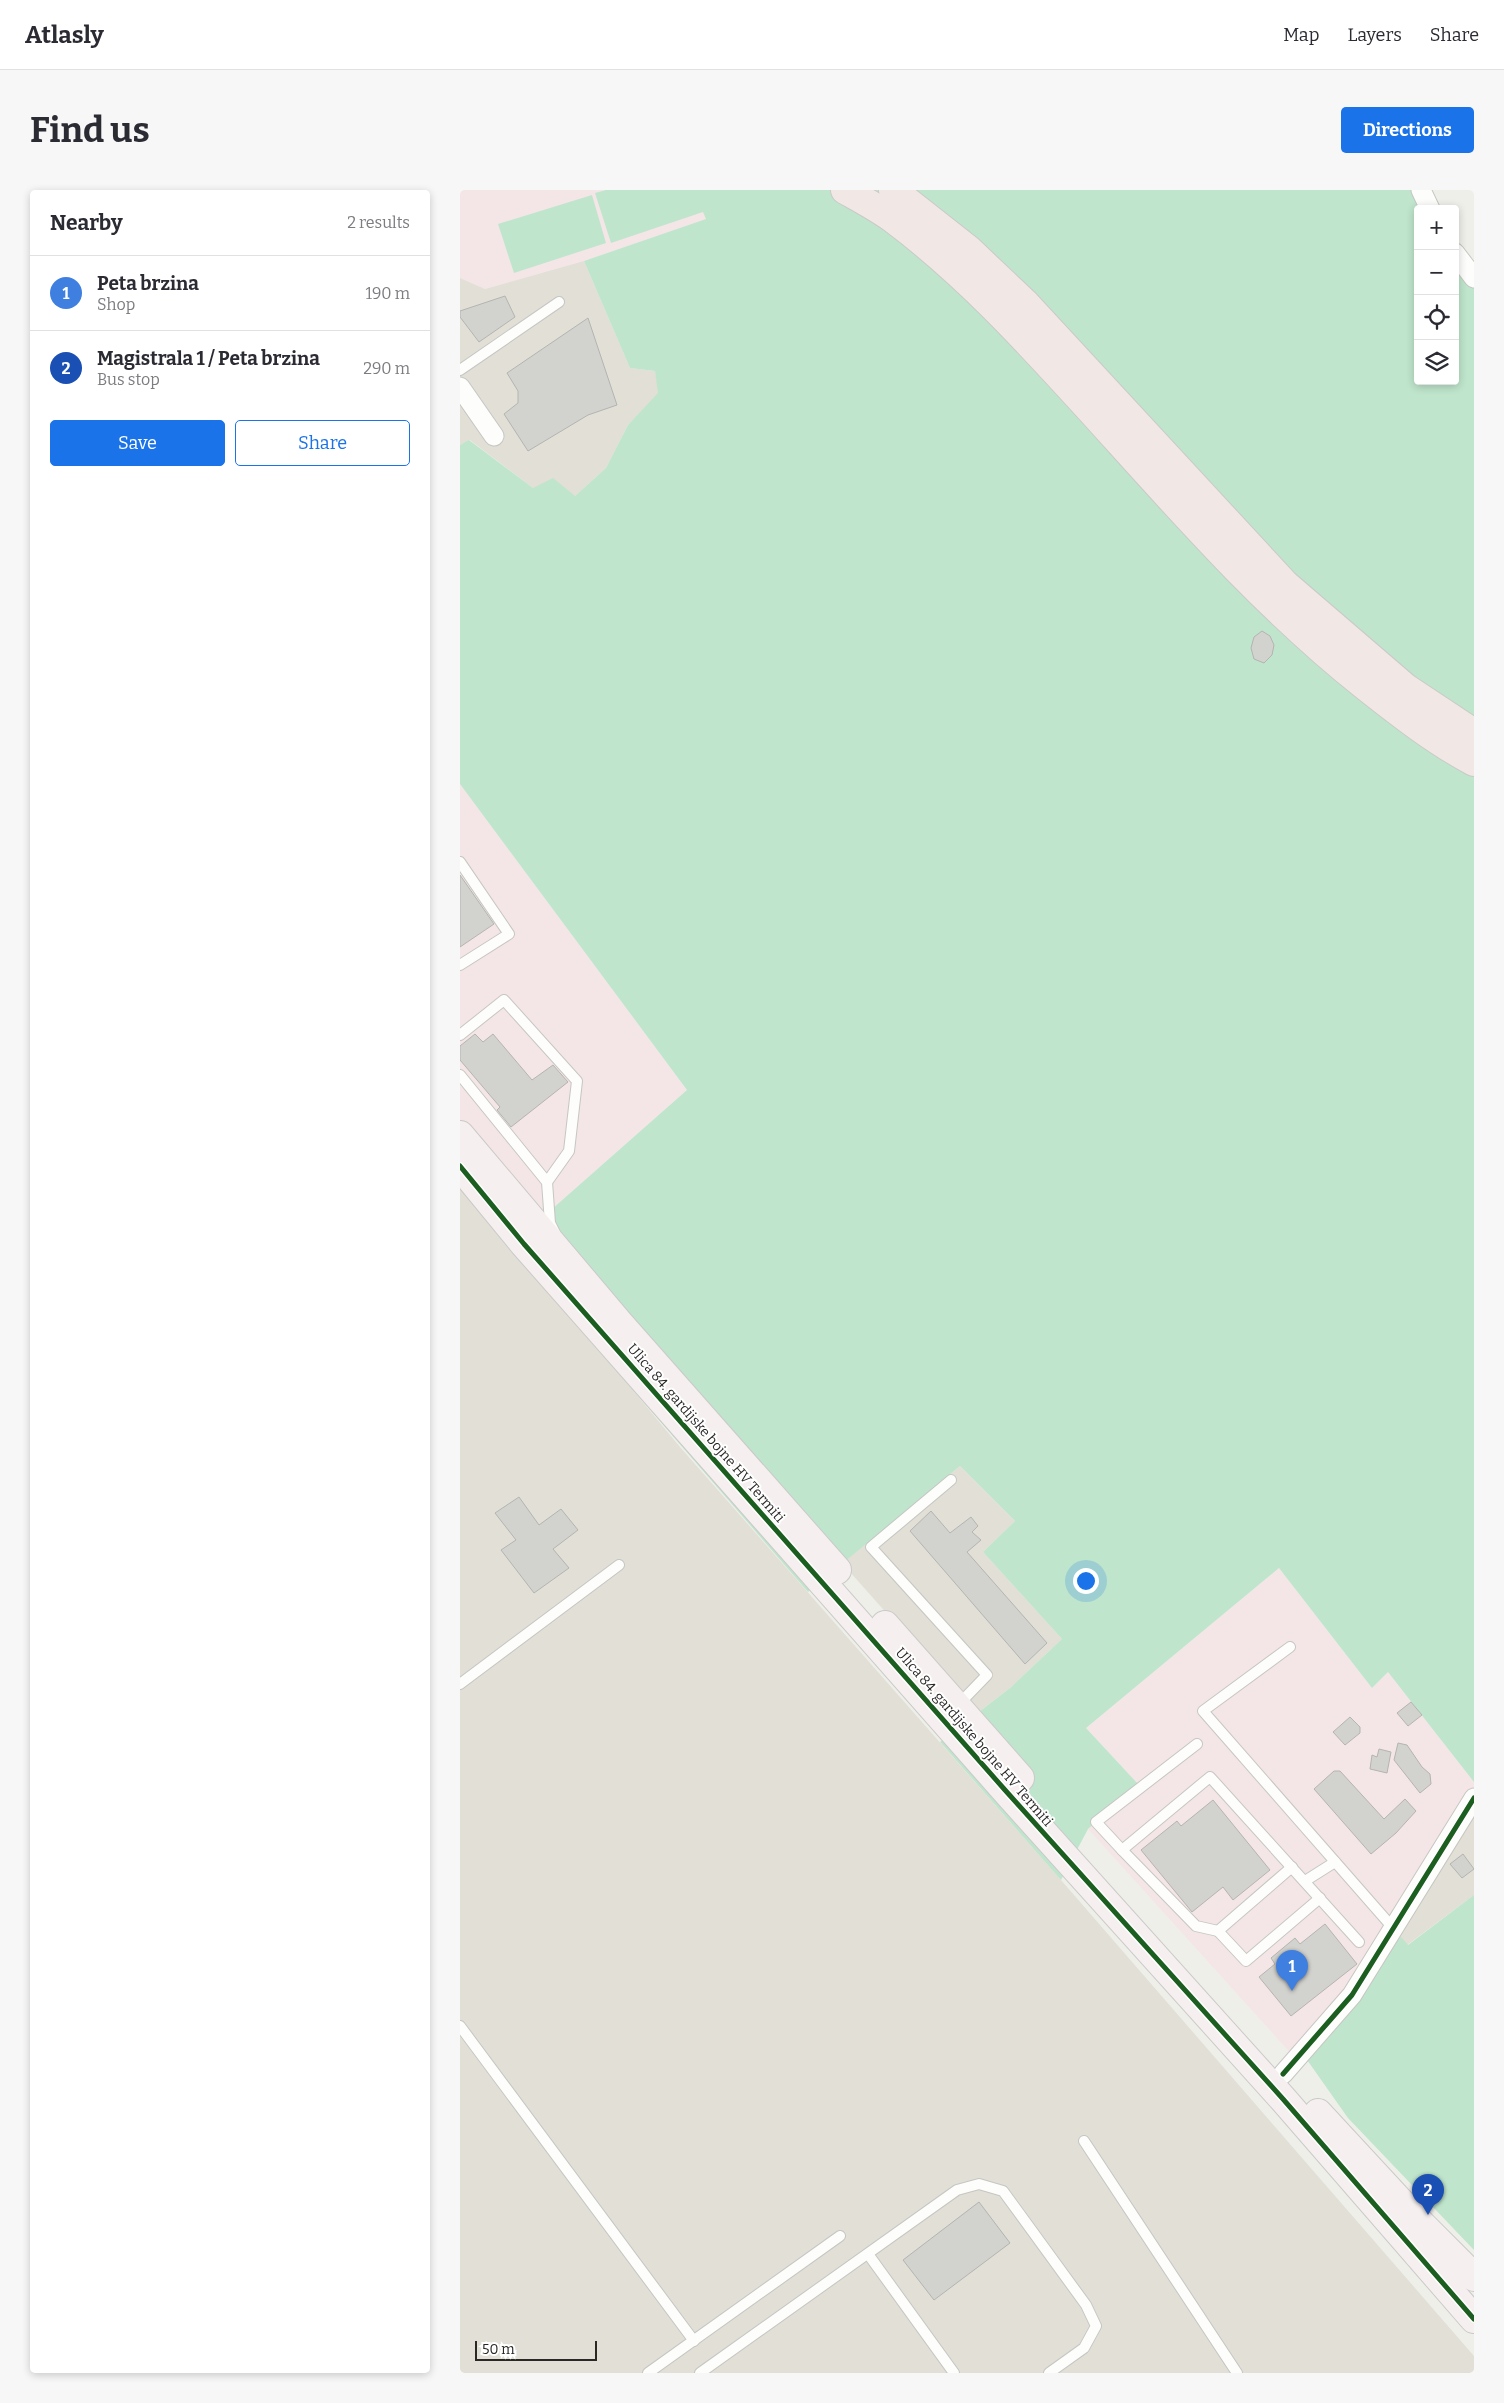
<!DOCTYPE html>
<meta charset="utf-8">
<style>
:root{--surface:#fff;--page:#f7f7f7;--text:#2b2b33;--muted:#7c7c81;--line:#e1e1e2;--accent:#1a73e8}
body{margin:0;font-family:Bitter,serif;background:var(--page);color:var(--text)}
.controls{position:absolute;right:15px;top:15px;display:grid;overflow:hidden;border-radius:5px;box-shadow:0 2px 8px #0003}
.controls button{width:45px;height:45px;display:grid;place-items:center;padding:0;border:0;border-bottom:1px solid var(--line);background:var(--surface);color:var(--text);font:25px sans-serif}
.scale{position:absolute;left:15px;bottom:12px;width:122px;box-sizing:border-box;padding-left:5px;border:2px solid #292825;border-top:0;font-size:14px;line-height:18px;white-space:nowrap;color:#292825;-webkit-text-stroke:4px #fff;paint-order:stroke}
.you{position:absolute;left:625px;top:1390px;width:18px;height:18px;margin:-12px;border:4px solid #fff;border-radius:50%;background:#1a73e8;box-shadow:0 0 0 8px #1a73e833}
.badge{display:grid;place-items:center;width:32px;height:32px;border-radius:50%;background:var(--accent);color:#fff;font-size:16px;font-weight:700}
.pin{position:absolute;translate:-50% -41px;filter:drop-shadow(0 1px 2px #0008)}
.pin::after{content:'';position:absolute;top:26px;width:18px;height:15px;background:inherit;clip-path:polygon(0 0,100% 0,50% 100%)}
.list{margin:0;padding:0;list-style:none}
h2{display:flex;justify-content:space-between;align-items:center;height:65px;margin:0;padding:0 20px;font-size:21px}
h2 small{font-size:16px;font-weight:400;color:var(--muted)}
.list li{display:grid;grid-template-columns:32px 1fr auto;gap:15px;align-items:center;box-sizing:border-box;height:75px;padding:0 20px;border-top:1px solid var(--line)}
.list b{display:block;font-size:19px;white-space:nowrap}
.list p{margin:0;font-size:16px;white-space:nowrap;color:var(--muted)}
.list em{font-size:16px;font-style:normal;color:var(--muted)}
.actions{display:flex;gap:10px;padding:15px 20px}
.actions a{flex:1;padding:11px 0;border:1px solid var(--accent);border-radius:5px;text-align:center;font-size:18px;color:var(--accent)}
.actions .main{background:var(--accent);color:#fff}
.icon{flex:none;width:28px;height:28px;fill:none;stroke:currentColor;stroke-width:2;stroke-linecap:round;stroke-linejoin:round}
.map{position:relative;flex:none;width:1014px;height:2183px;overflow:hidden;border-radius:5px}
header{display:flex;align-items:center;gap:30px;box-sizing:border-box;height:70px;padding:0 25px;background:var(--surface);border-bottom:1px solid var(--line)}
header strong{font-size:24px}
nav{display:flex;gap:28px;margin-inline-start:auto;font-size:18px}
.intro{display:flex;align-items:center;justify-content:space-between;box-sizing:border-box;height:120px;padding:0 30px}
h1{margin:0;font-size:35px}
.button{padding:12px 22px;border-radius:5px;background:var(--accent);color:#fff;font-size:18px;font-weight:700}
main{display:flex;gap:30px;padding:0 30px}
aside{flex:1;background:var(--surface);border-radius:5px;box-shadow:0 2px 8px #0003}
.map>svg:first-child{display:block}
</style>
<header>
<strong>Atlasly</strong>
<nav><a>Map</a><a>Layers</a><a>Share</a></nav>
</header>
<div class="intro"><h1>Find us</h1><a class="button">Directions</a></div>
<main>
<aside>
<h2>Nearby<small>2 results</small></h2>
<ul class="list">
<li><span class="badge" style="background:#3f7fe0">1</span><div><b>Peta brzina</b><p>Shop</p></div><em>190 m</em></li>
<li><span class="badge" style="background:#1a4fb4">2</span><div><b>Magistrala 1 / Peta brzina</b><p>Bus stop</p></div><em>290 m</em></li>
</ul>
<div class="actions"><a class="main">Save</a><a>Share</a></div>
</aside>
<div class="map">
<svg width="1014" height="2183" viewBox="0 0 1014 2183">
<rect width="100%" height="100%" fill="#efefea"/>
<!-- commercial -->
<g fill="#f4e6e6">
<path d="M0,0H237L246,29L124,71L25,99L0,88Z"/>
<path d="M0,594L227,900L66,1042L0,952Z"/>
<path d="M819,1378L912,1498L928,1482L1014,1592V1608L934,1739L836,1869L628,1639L678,1594L626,1538Z"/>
</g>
<!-- built -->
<g fill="#e1dfd6">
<path d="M124,71L170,178L195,181L199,203L168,235L146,278L115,306L73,298L10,250L0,255V88L25,99Z"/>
<path d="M0,971L66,1042L166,1192L220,1257L601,1690L1014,2166V2183H0Z"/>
<path d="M500,1276L555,1331L523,1362L602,1449L550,1498L516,1524L382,1373Z"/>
<path d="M1014,1608V1705L947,1755L934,1739Z"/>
</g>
<!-- green -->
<g fill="#bfe5cc">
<path d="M146,0H961L970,19H958V191H995V63L1014,87V1592L928,1482L912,1498L819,1378L626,1538L678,1594L628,1639L601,1690L480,1552L550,1498L602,1449L523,1362L555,1331L500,1276L348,1402L166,1192L66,1042L227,900L0,594V255L9,250L73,298L93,288L115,306L146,278L168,235L198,203L195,181L170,178L124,71L246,29L243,22L151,53L135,3Z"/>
<path d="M132,5L146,53L54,83L38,34Z"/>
<path d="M1014,1705V2060L888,1928L845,1867L934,1739L948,1755Z"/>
</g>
<!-- building -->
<g fill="#d2d2ce" stroke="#b4b4b0">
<path d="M45,106L55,127L19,152L0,127V121Z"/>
<path d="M128,128L157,215L128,225L68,261L44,224L58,213V201L47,183Z"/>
<path d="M802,441L810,446L814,455L812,465L804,473L794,469L791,458L794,447Z"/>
<path d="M0,685L34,734L0,757Z"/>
<path d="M15,844L23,852L33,844L72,890L93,875L108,892L51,937L37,920L40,917L0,870V856Z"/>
<path d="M59,1307L79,1335L101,1319L118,1340L93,1359L109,1378L74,1403L41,1360L56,1350L35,1323Z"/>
<path d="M471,1321L490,1343L511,1327L518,1336L512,1342L521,1350L507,1362L587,1453L565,1474L450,1341Z"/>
<path d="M951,1512L962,1525L948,1536L937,1523Z"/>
<path d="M890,1527L900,1537V1543L885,1555L873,1542Z"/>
<path d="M938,1553L947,1555L962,1577L970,1584L971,1594L960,1603L934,1570Z"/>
<path d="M919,1559L931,1562L927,1583L910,1579L912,1565L917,1567Z"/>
<path d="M874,1581H880L924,1629L945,1609L956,1621L936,1643L911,1664L854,1599Z"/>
<path d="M753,1610L810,1680L773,1710L763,1697L732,1722L681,1660L717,1631L721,1636Z"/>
<path d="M1003,1664L1014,1679L1002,1688L990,1674Z"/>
<path d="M865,1734L897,1774L831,1826L799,1787L815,1774L811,1768L835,1748L840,1754Z"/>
<path d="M519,2012L550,2053L474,2110L443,2070Z"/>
</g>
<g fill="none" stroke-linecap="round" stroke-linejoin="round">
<!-- lane casing -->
<g stroke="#c6c6c2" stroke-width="12">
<g id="lane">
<path d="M0,180L99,112"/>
<path d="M0,672L49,744L0,775"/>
<path d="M0,845L44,810L117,891L109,961L87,992"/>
<path d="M0,885L87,992L90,1033L95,1043"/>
<path d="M491,1290L411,1357L527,1485L498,1515"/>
<path d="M830,1457L743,1521L934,1739"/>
<path d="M0,1494L159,1375"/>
<path d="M662,1660L636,1632L737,1554"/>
<path d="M832,1677L758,1741L786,1771L860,1708"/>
<path d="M845,1691L875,1672"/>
<path d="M758,1741L736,1736L662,1660L750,1587L899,1752"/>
<path d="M0,1836L234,2151"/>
<path d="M624,1951L777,2183"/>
<path d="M408,2064L494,2183"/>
<path d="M188,2183L380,2046"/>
<path d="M240,2183L497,2000L519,1994L543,2001L626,2115L636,2136L624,2158L589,2183"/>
</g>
</g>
<!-- street casing -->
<g stroke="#c6c6c2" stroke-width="21">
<g id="street">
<path d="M961,0L970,19"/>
<path d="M995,63L1014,88"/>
<path d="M0,197L34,246"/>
<path d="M823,1884L892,1805L1014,1608"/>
</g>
</g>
<!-- primary casing -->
<g stroke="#cacac8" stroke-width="30">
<g id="primary">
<path d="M0,945L159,1133L377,1380"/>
<path d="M0,976L64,1054L545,1600L823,1909L1014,2129"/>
<path d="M425,1435L560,1588"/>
<path d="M858,1923L957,2030L1014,2087"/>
</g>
</g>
<!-- highway casing -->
<g stroke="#cacac8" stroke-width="30">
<g id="highway">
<path d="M385,0C401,9 418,18 433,29C508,85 570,154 633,223C719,318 804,416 905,496C939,523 975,551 1014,572"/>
<path d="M433,0L508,59L566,114L825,394L946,498L1014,543"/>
</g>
</g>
<!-- lane -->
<use href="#lane" stroke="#fdfdfc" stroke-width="10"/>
<!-- street -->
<use href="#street" stroke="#fdfdfc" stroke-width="19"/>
<!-- primary -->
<use href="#primary" stroke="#f5f0ef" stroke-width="28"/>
<!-- highway -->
<use href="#highway" stroke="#f1e8e6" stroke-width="28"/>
<!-- cycleway casing -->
<g stroke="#fff" stroke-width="8">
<g id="cycleway">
<path d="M0,976L64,1054L545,1600L823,1909L1014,2129"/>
<path d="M823,1884L892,1805L1014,1608"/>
</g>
</g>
<!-- cycleway -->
<use href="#cycleway" stroke="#1b5e20" stroke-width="5"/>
</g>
<g text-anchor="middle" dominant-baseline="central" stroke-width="4" stroke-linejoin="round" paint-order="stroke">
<!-- street labels -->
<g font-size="14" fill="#292825" stroke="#fff">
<text transform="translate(246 1243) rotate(49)">Ulica 84. gardijske bojne HV Termiti</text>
<text transform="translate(514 1547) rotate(49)">Ulica 84. gardijske bojne HV Termiti</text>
</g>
</g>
</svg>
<div class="controls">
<button>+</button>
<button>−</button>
<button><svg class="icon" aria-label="locate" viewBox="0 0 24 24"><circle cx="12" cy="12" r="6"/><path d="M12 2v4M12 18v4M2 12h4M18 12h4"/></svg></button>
<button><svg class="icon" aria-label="layers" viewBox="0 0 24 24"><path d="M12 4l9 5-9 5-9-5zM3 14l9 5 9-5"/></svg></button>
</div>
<div class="scale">50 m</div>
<div class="you"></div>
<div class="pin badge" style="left:832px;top:1801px;background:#3f7fe0">1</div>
<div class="pin badge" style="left:968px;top:2025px;background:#1a4fb4">2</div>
</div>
</main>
